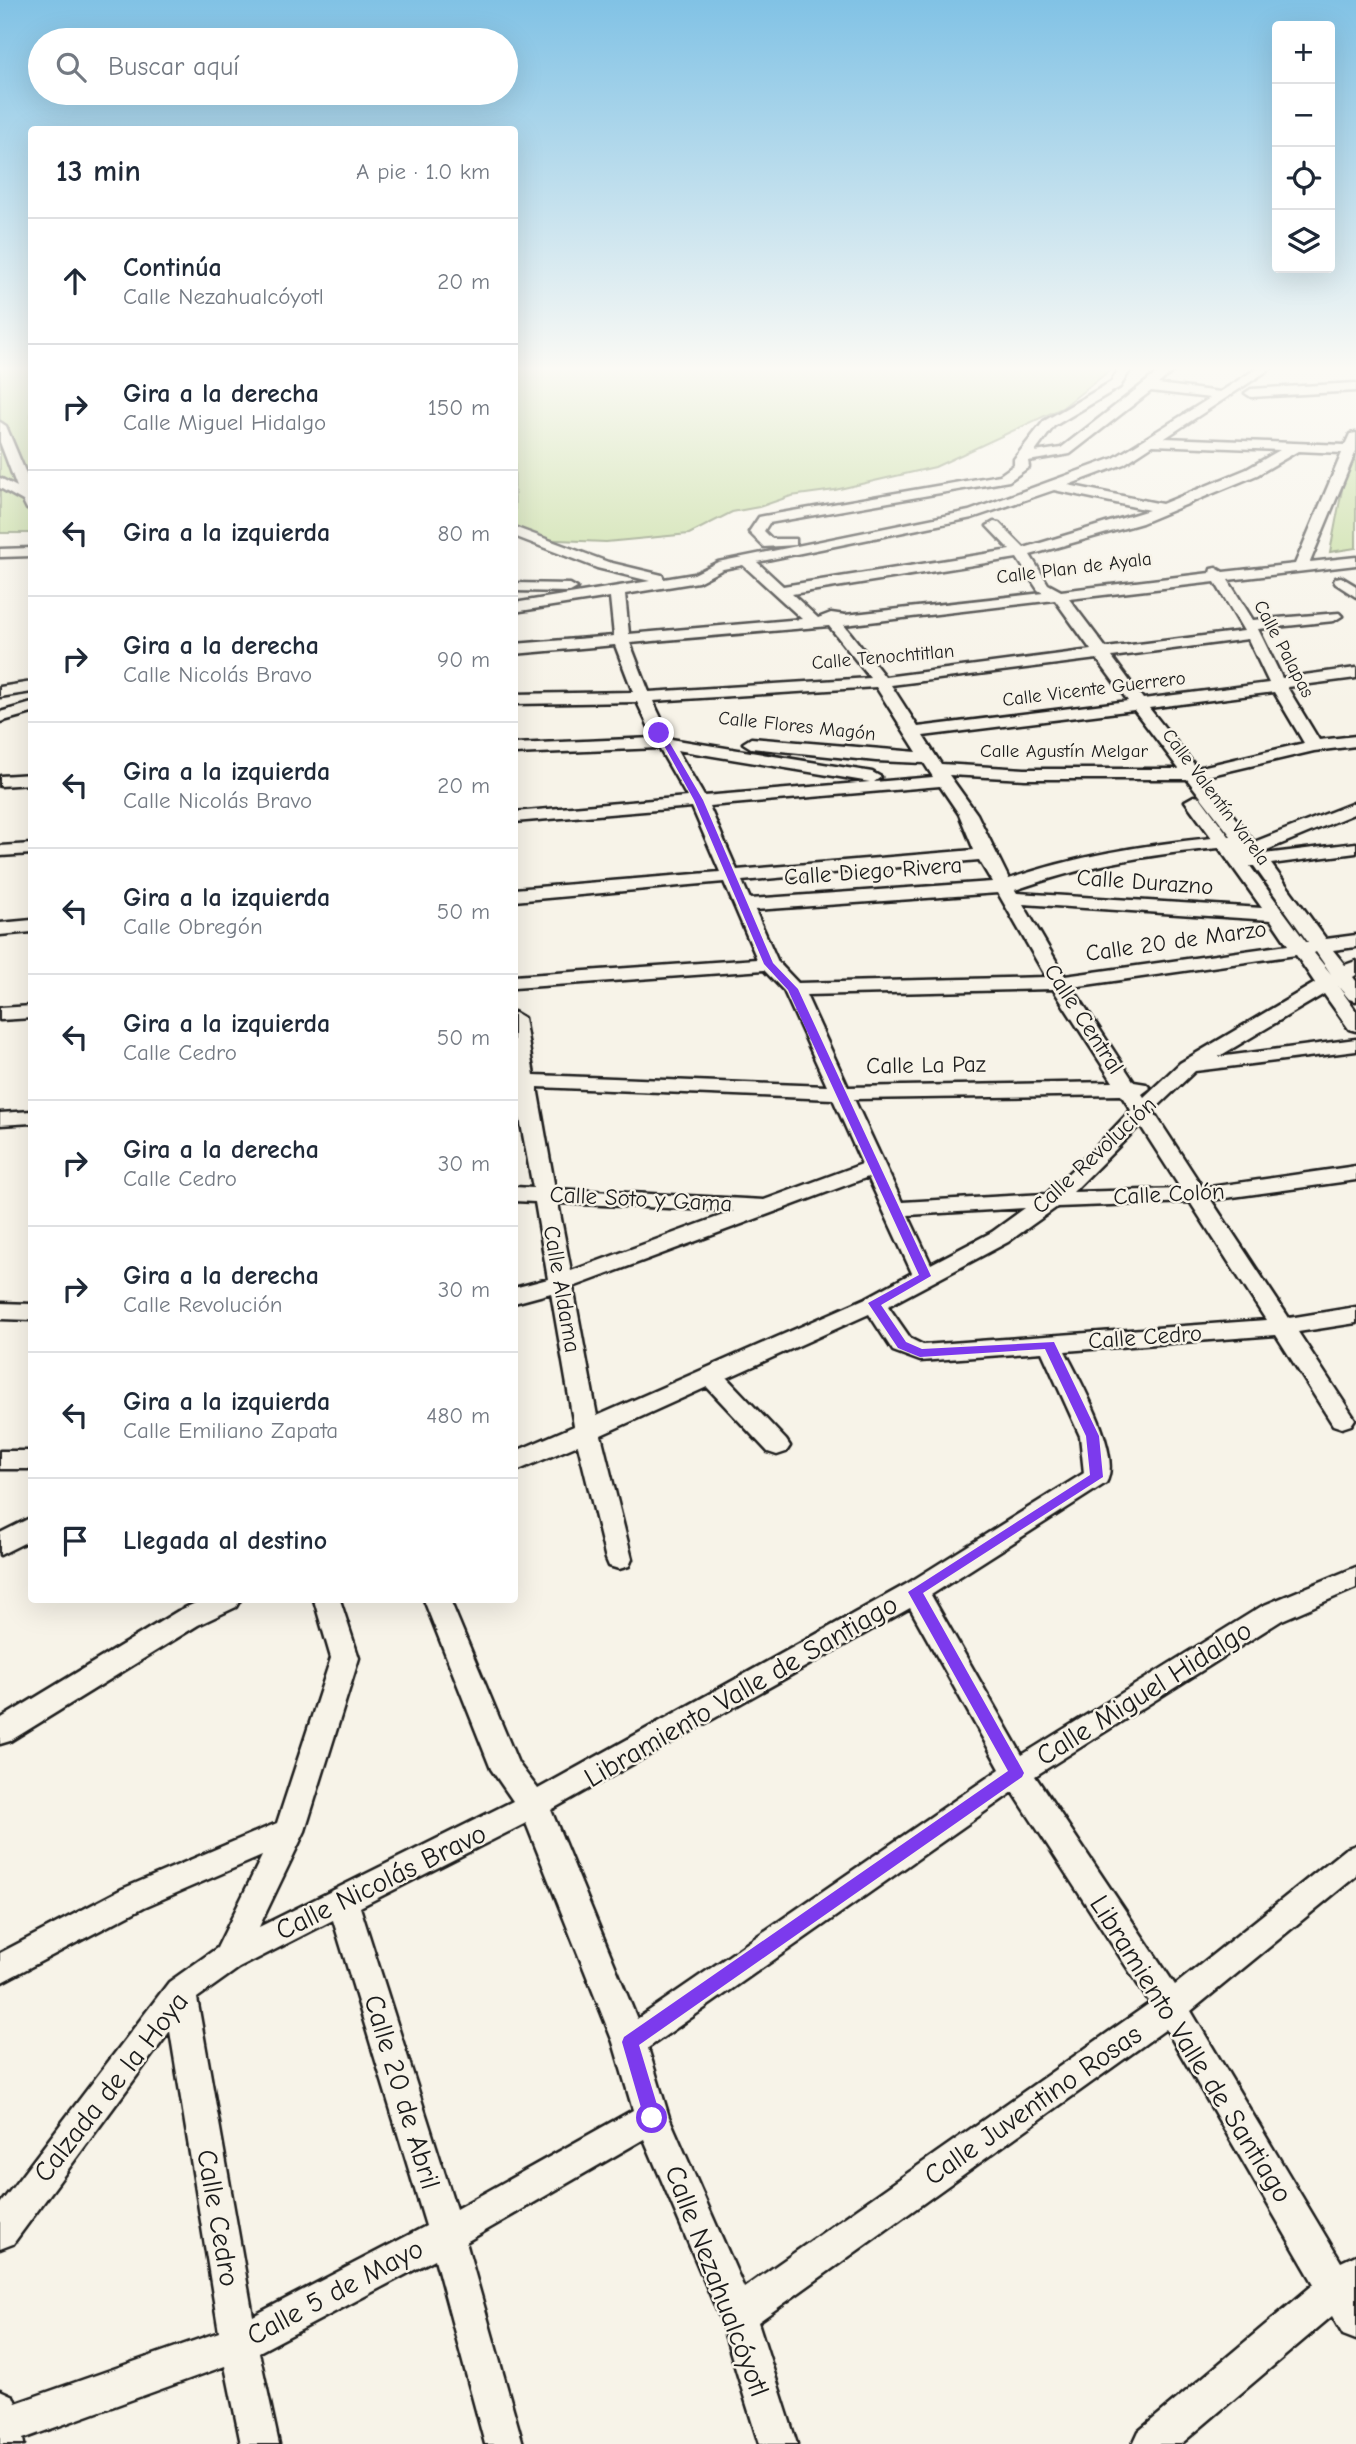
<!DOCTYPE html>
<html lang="es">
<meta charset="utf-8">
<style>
:root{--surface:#fff;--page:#f2f2f3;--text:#1f2937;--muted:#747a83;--line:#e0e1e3}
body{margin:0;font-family:"Comic Neue",sans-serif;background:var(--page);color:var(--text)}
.controls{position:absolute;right:21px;top:21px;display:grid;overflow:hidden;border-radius:7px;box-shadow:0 7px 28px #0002}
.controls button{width:63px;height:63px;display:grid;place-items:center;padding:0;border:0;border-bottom:2px solid var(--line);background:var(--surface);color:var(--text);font:35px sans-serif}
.stop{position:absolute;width:21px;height:21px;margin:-16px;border:5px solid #7c3aed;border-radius:50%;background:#fff}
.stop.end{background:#7c3aed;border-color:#fff;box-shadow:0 2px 7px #0008}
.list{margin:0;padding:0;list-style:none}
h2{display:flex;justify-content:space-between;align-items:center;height:91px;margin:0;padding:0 28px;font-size:30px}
h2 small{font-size:23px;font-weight:400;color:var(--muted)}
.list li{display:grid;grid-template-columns:46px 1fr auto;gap:21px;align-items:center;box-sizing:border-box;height:126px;padding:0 28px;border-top:2px solid var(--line)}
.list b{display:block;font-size:26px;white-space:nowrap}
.list p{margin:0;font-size:23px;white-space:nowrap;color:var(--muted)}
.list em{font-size:23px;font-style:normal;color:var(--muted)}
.icon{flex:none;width:38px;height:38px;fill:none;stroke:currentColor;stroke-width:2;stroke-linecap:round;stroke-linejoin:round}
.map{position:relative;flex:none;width:1356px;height:2444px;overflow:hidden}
.search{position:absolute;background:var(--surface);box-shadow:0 7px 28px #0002;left:28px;top:28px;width:490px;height:77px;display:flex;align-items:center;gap:18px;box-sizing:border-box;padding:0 24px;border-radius:38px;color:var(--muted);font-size:26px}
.panel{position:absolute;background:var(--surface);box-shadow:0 7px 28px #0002;left:28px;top:126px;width:490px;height:1477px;border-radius:7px}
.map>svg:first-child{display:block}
</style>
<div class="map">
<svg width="1356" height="2444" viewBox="0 0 1356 2444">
<rect width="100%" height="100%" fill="#f7f3e8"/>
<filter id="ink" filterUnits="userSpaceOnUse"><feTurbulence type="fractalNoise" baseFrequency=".0143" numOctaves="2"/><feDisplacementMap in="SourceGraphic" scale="14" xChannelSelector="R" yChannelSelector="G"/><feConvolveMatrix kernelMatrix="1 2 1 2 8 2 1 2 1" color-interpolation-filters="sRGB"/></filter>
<g filter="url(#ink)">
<!-- green -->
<g fill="#bad68e" stroke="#6b7955" stroke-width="2">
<rect x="0" y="367" width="31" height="166"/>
<path d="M514,367H1114L1062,408L935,467L835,490L791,496L759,507L732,512L689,534L606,542L533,539L515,532Z"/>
<path d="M1356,453V548L1330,552L1346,469Z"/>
</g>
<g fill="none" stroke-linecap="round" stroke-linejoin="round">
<!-- minor casing -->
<g stroke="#1c1c1c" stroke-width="5">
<g id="minor">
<path d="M1120,367H1132L1120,387L1054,426L1035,452L1061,448L1165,367H1178L1158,384L1220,392L1259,367H1273L1165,438L1345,445L1350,434L1356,433V451L1310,562L1356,557V565L1228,580L1253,620L1339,613L1342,616L1334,621L1258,629L1282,678L1356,668V678L1287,687L1319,740L1356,736V746L1314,751L1203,777L1254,842L1356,802V813L1262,852L1264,854L1356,843V853L1271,864L1326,939L1356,935V947L1333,950L1345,965L1356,961V975L1353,977L1356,981V1001L1349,999L1338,986L1356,1011V1031L1349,1029L1324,994L1218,1057L1356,1039V1051L1195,1071L1153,1111L1203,1188L1356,1166V1180L1211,1200L1289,1318L1356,1307V1323L1298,1332L1355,1419L1351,1425L1342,1428L1333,1425L1276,1335L1065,1351C1079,1379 1123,1455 1106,1483L931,1595L1022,1755L1262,1606L1356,1567V1588L1282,1620L1035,1776L1175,1985L1345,1849L1356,1845V1876L1191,2011L1341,2262L1356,2255V2340L1343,2335L1332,2316L1181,2444H1133L1139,2431L1314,2284L1166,2029L758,2322L797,2444H759L719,2315L644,2139L466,2242L523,2444H485L435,2259L259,2352L279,2444H241L225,2366L23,2439L24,2444H0V2390L13,2396L16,2403L219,2332L170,2031L13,2244L0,2249V2204L169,1982L217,1948L262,1856L144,1907L0,1983V1953L122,1889L277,1823L331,1658L314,1600H340L359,1658L305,1831L259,1927L513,1801L491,1769L424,1600H450L518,1763L538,1789L905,1585L1084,1473L1080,1436L1042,1352L920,1361L893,1351L869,1314L727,1378L786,1440L790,1446L786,1452L777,1455L768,1452L707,1387L601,1435L632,1559L629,1566L619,1569L609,1566L606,1559L578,1445L514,1472V1452L574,1426L551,1293L514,1303V1288L548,1279L535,1202L514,1201V1187L533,1188L514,1086V1012L524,1018L534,1075L827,1086L784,991L764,970L514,988V976L757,959L724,882L514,901V889L720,872L692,807L514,822V812L687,797L659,748L514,754V744L654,738L637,702L514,704V694L633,692L615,645L514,654V644L614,636L610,597L514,612V603L650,581L597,568L514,536V527L608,562L662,575L664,579L694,574L718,562L969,511L1114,458L1210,398L1151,391L1070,454L1028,461L1029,467L1009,481L769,523L764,531L772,539H796V545L764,547L749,532L759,517L764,516L1000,475L1014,465V459L1044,421L1111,382ZM1153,445L1280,450L1247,469L1162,504L1068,485L1124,464ZM1298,451L1342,453L1295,564L1223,572L1216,568L1211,569L1210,573L1061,591L1048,584L1030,555L1142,523L1257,475ZM1054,490L1149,510L1024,548L999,523L994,522L987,526L1010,550L783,586L757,562L972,518ZM1017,558L1038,590L1043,593L845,615L831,613L818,618L792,594ZM743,565L802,619L629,634L625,594L698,582L723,569ZM1215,582L1244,631L1106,648L1069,599ZM1055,600L1091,650L885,677L844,625ZM829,626L870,678L649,692L630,643ZM1248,639L1269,683L1143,699L1112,657ZM1097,659L1128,701L918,727L891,685ZM876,687L917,752L751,738L743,743L751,748L876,761L924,763L933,777L874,782L881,777L872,772L671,739L653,701ZM1274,692L1304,743L1197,768L1149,708ZM1134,710L1179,769H1025L941,764L923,736ZM677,750L870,782L704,796ZM949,775L1025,779H1187L1231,836H1229L1200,797L1194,796L1185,801L1212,838C1141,845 1076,856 1009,879L977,814ZM940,786L959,814L974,850L737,870L709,806ZM1219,848L1262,908L1017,893L1015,890C1087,865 1144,855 1219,848ZM979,860L992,882L750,899L742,881ZM1250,866H1254L1308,942H1306ZM998,893L1046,977L798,983L778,962L755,910ZM1023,904L1271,920L1288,945L1065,976ZM1316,952L1331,974L1314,953ZM1296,955L1315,983L1180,1063L1144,1097L1142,1094L1150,1088L1146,1084L1134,1082L1072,987ZM1053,989L1113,1082L848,1087L806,995ZM537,1087L833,1099L862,1164L764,1200L555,1189ZM1121,1095L1131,1110L1093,1150L1046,1194L902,1202L854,1099ZM1140,1125L1181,1189L1073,1192ZM868,1177L912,1273L866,1298L597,1416L573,1287ZM1190,1202L1266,1320L923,1345L911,1339L888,1306L1008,1242L1057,1207ZM558,1203L734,1211L571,1271ZM1025,1208L992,1232L931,1264L908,1215ZM910,1608L1000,1769L637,2019L551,1810ZM1013,1792L1150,2003L744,2288L669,2117L648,2048ZM526,1823L613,2042L633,2110L456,2209L360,1907ZM333,1920L426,2226L253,2316L197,1998L239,1968Z"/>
<path d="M1356,383V391L1251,397L1245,393L1251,389Z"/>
<path d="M0,422L6,426L32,488V510L27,509L23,501L0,488V478L17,487L0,442Z"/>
<path d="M32,548V556L0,557V549Z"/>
<path d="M1341,577L1356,586V597L1336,584L1334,581L1336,578Z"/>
<path d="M514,583L570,584L577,588L570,592L514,591Z"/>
<path d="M32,682V692L0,697V687Z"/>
<path d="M32,703V713L0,722V712Z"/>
<path d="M32,774V784L0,786V776Z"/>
<path d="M32,844V854L0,856V846Z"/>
<path d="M32,920V932L0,935V923Z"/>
<path d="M32,1006V1018L0,1020V1008Z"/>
<path d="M32,1111V1123L0,1125V1113Z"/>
<path d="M0,1303L32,1304V1320L0,1319Z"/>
<rect x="0" y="1451" width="32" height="18"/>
<path d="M32,1517V1539L0,1555V1533Z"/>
<path d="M202,1600H240L236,1607L198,1625L10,1741L0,1744V1719L178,1611Z"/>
</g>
</g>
<!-- minor -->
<use href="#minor" fill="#f7f3e8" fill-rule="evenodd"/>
</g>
</g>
<!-- sky -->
<linearGradient id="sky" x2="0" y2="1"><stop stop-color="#81c2e5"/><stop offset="0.52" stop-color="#fbfaf5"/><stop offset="1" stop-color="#fbfaf5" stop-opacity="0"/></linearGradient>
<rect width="1356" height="709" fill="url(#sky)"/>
<!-- route -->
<path fill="#7c3aed" d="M656,731L664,733L703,800L773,963L798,989L931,1276L881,1305L906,1342L922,1349L1054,1342L1099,1436L1103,1477L923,1593L1022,1769L1024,1773L1022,1777L639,2045L661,2118L658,2123L652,2125L646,2123L644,2118L622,2042L624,2037L1008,1771L908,1592L1090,1475L1086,1436L1045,1349L920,1357L898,1348L868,1303L919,1275L788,990L764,964L694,800Z"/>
<g text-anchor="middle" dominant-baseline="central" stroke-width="5" stroke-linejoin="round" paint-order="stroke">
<!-- far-street labels -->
<g font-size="19" fill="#1c1c1c" stroke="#f7f3e8">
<text transform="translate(1074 568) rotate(-7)">Calle Plan de Ayala</text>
<text transform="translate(1284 649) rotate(62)">Calle Palapas</text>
<text transform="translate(883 657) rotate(-5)">Calle Tenochtitlan</text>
<text transform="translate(1094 689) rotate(-7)">Calle Vicente Guerrero</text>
<text transform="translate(797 726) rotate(6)">Calle Flores Magón</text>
<text x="1064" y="751">Calle Agustín Melgar</text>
<text transform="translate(1216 797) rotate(53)">Calle Valentín Varela</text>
</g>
<!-- street labels -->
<g font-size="23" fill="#1c1c1c" stroke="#f7f3e8">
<text transform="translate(873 871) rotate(-4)">Calle Diego Rivera</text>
<text transform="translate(1145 882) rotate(4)">Calle Durazno</text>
<text transform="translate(1176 941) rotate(-8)">Calle 20 de Marzo</text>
<text transform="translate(1084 1019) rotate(57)">Calle Central</text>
<text transform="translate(926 1065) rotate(-1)">Calle La Paz</text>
<text transform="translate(1094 1155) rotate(-43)">Calle Revolución</text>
<text transform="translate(1169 1194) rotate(-3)">Calle Colón</text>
<text transform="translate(641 1199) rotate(3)">Calle Soto y Gama</text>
<text transform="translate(562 1289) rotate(80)">Calle Aldama</text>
<text transform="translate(1145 1337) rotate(-4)">Calle Cedro</text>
</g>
<!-- near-street labels -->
<g font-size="28" fill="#1c1c1c" stroke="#f7f3e8">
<text transform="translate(741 1691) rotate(-30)">Libramiento Valle de Santiago</text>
<text transform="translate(1144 1693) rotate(-32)">Calle Miguel Hidalgo</text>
<text transform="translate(381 1882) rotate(-26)">Calle Nicolás Bravo</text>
<text transform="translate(1191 2049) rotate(58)">Libramiento Valle de Santiago</text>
<text transform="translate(111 2087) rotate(-52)">Calzada de la Hoya</text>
<text transform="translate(402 2092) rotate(73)">Calle 20 de Abril</text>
<text transform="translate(1033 2105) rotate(-35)">Calle Juventino Rosas</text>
<text transform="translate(218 2218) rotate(80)">Calle Cedro</text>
<text transform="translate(717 2281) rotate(69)">Calle Nezahualcóyotl</text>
<text transform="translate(335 2292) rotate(-28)">Calle 5 de Mayo</text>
</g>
</g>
</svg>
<div class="controls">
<button>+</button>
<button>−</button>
<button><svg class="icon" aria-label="locate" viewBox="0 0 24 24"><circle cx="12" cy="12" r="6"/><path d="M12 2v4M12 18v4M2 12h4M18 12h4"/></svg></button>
<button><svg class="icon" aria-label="layers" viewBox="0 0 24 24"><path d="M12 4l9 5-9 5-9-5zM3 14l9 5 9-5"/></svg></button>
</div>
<div class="stop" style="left:652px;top:2118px"></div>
<div class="stop end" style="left:659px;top:733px"></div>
<div class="search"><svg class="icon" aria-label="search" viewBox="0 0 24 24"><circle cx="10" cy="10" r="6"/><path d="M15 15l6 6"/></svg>Buscar aquí</div>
<section class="panel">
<h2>13 min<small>A pie · 1.0 km</small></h2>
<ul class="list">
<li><svg class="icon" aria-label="ahead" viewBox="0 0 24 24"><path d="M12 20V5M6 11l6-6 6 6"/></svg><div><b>Continúa</b><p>Calle Nezahualcóyotl</p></div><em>20 m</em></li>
<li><svg class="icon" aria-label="right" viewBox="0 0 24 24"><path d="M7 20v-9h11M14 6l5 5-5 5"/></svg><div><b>Gira a la derecha</b><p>Calle Miguel Hidalgo</p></div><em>150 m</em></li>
<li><svg class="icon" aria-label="left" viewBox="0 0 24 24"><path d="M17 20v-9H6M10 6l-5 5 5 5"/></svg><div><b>Gira a la izquierda</b></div><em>80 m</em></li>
<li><svg class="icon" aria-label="right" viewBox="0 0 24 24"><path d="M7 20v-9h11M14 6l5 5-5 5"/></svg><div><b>Gira a la derecha</b><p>Calle Nicolás Bravo</p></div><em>90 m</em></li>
<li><svg class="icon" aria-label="left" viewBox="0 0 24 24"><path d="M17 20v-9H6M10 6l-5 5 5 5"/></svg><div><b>Gira a la izquierda</b><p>Calle Nicolás Bravo</p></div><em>20 m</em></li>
<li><svg class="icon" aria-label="left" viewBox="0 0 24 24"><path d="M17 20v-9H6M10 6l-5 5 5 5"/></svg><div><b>Gira a la izquierda</b><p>Calle Obregón</p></div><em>50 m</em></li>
<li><svg class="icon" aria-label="left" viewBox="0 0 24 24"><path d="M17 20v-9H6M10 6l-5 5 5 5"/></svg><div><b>Gira a la izquierda</b><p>Calle Cedro</p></div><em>50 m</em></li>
<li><svg class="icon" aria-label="right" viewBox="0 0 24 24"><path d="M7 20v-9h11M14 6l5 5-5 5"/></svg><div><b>Gira a la derecha</b><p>Calle Cedro</p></div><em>30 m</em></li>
<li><svg class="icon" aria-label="right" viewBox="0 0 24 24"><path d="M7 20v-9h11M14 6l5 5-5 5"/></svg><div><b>Gira a la derecha</b><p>Calle Revolución</p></div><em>30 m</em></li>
<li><svg class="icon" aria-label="left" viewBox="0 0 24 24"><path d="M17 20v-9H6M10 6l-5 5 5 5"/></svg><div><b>Gira a la izquierda</b><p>Calle Emiliano Zapata</p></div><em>480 m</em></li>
<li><svg class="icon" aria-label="arrive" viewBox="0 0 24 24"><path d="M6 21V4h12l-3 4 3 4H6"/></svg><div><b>Llegada al destino</b></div></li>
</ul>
</section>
</div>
